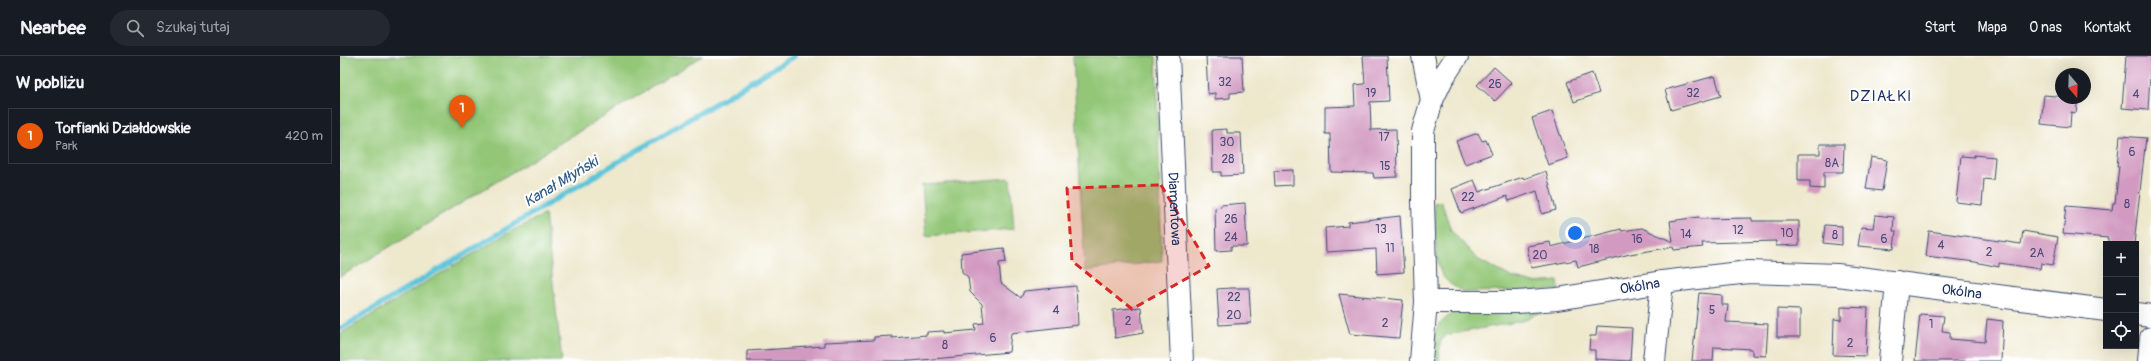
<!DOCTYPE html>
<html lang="pl">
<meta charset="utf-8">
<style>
:root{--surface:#171b24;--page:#242831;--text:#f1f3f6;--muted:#9ea1a6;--line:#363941;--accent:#ea580c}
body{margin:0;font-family:Pangolin,sans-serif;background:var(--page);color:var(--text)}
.controls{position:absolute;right:12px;bottom:12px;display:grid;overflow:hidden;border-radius:0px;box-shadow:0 4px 16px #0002}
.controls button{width:36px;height:36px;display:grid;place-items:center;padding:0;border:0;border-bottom:1px solid var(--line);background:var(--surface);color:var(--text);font:20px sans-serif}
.compass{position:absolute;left:1715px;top:12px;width:36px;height:36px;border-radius:50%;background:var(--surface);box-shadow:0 4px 16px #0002;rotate:161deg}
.you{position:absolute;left:1235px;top:177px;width:14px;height:14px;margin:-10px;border:3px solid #fff;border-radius:50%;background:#1a73e8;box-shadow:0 0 0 6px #1a73e833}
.badge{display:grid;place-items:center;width:26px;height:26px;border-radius:50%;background:var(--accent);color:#fff;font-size:13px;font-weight:700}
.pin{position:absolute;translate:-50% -33px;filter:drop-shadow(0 1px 2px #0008)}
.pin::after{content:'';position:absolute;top:21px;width:14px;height:12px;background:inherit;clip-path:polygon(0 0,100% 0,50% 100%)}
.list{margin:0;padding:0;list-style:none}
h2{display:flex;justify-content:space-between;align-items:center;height:52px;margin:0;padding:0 16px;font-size:17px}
h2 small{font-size:13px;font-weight:400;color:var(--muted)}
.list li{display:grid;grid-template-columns:26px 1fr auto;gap:12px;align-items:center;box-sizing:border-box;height:56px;margin:0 8px 8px;padding:0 8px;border:1px solid var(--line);border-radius:0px}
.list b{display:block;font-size:15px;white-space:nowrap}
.list p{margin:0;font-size:13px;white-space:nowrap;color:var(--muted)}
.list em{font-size:13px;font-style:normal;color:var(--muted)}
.icon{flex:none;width:22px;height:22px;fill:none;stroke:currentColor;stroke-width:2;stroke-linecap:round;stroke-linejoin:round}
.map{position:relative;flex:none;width:1811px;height:305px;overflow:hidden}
header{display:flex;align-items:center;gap:24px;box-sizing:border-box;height:56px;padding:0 20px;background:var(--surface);border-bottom:1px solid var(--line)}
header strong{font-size:19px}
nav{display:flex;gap:22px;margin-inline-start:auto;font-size:14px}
.search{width:280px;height:36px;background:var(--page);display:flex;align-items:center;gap:10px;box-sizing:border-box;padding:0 14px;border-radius:22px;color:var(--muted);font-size:15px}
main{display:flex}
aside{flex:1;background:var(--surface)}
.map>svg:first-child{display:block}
</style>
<header>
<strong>Nearbee</strong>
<div class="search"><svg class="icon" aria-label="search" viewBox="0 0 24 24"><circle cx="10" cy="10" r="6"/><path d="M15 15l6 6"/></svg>Szukaj tutaj</div>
<nav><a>Start</a><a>Mapa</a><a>O nas</a><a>Kontakt</a></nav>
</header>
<main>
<aside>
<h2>W pobliżu<small></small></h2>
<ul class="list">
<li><span class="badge">1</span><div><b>Torfianki Działdowskie</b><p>Park</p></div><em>420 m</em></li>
</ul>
</aside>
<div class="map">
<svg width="1811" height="305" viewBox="0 0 1811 305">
<rect width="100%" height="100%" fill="#fff"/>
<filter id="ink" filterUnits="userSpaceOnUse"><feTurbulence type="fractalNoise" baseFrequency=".025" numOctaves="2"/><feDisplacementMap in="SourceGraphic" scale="8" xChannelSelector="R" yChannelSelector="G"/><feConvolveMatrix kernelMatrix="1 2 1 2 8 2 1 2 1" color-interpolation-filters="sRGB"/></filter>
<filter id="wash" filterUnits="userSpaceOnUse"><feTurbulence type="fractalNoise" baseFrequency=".012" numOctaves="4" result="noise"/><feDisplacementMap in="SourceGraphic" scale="16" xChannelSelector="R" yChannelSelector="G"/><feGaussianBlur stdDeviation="0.9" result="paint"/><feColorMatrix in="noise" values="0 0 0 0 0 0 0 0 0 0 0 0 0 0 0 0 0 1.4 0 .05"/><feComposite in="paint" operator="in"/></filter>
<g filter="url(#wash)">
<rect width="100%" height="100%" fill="#eee8cd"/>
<!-- green -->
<g fill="#93c777" stroke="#577b6a">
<path d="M0,0H363L0,221Z"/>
<path d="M733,0H816L822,205L745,215Z"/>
<path d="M670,122L674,173L586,180L582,129Z"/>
<path d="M1101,145L1111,174L1137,203L1171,221L1194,227L1218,225L1219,234L1124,236C1116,232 1107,227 1102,219C1095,206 1095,163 1094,147Z"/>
<path d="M205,158L222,305H0V278L166,178Z"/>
<path d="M1243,247L1245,250L1195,258L1182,265L1106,279L1100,287L1099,305H1090C1093,279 1093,267 1118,255Z"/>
</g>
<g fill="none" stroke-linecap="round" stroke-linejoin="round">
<!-- stream -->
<path stroke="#5dc5d9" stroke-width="5.5" d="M0,273L454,0"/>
</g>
<g id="blocks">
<!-- building -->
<g fill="#d29ac1">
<path d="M866,0H902L904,36L890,37V42L875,43V37L868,38Z"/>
<path d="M1023,0H1047L1049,45L1030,46L1031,74L1056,73L1057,121L1034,122L1033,117L991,116L990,78H985V51L1015,50L1014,29L1025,28Z"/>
<path d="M1786,0H1811L1808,54L1782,52Z"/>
<path d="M1154,11L1172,27L1155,45L1137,29Z"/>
<path d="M1252,17L1259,37L1234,46L1227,26Z"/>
<path d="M1375,20L1381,40L1331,54L1325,34Z"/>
<path d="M1704,39L1738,42L1736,57L1731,56L1730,71L1701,68Z"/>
<path d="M1212,55L1228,102L1208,109L1192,62Z"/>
<path d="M887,73V77H901L903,119L881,120V116H873L872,74Z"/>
<path d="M1138,77L1142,85L1146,84L1152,98L1125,108L1116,85Z"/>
<path d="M1780,80L1806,82L1794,188H1768V182L1723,178L1726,150L1772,154L1773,147H1775L1779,110H1777Z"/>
<path d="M1480,88H1504L1503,116H1484V133L1470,132V125H1458V98H1480Z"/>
<path d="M1634,99L1655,101L1653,124L1644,123L1642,149L1616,146L1621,100L1634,101Z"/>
<path d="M1531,101L1547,104L1542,135L1526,133Z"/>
<path d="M953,114V129L935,130L934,115Z"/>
<path d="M1206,115L1216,154L1202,158L1197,135L1169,145L1167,140L1121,157L1112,133L1134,124L1139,136L1183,121L1184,123Z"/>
<path d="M905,147L907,190H891V194L876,195L875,152L881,151V149Z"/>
<path d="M1535,159L1554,161L1553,175H1556L1554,193L1518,190L1521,171L1533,172Z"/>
<path d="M1060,160L1064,216L1037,218L1036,193L986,196L985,172L1008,170V166Z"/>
<path d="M1359,161V163L1412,162V165H1459V189L1436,190V185L1362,187L1363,191L1334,194L1333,191L1290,198L1238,211L1236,204L1191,212L1187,190L1210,186L1211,191L1281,173L1282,175L1302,172L1333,186L1330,165Z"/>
<path d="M1485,169L1502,170V189L1483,187Z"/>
<path d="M1589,175L1681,188L1683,175L1718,181L1713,209L1701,207L1700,213L1659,207V211L1635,206L1586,200Z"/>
<path d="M664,192L666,206L659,207L661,227L681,242L684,235L736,230L738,269L671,277L669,296L571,305H407V295L484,290V286L534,284V281L552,280V282L587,279V276L604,275V277L636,274L635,268L644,267L642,248L630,236L628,221L622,216L621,197Z"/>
<path d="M891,232H909L911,267L879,269L877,233Z"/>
<path d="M1359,237L1382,239V249H1388L1386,266L1428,268L1426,300L1412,299V293L1374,291L1373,305H1352Z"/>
<path d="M999,238L1063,244L1059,282L1010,278Z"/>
<path d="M801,251L803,277L775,282L773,254Z"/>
<path d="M1501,251L1528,252L1526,300L1493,299L1494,263L1501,264Z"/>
<path d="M1437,253L1460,254V281H1437Z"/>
<path d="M1580,258L1604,260L1602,275L1610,276V283L1645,286L1647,263L1663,265L1661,305H1575Z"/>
<path d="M1257,270L1292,272L1290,305L1255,303V294H1249L1250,280H1256Z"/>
</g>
</g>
</g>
<g filter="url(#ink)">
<use href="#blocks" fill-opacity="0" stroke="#3b4b6f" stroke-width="1"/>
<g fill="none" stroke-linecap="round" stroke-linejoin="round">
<!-- minor casing -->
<g stroke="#3b4b6f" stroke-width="24">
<g id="minor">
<path id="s1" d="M828,0L842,305"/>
<path d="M1083,0L1092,44"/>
<path id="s2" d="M1117,0L1102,23L1092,44L1083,75V145L1086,246H1177L1217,243L1322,226L1409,216L1497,219L1766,254"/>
<path d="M1796,258L1811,260"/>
<path d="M1081,305L1086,246"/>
<path d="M1314,305L1322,226"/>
<path d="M1550,305L1557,226"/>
<path d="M1809,305L1811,282"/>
</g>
</g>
<!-- minor -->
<use href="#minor" stroke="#fff" stroke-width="22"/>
</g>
</g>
<!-- marked area -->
<path fill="#d62828" fill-opacity="0.2" stroke="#d62828" stroke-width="3" stroke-dasharray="8 5" stroke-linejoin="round" d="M821,129L869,210L792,253L732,205L727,132Z"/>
<g text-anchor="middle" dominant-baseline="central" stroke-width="4" stroke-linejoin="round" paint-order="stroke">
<!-- number labels -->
<g font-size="12" fill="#494a77">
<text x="885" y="26">32</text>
<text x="1155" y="28">26</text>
<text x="1031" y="37">19</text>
<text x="1353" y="37">32</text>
<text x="1796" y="38">4</text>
<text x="1044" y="81">17</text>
<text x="887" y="86">30</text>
<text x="1792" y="96">6</text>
<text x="888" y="103">28</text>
<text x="1492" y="107">8A</text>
<text x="1045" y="110">15</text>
<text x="1128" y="141">22</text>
<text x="1787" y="148">8</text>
<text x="891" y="163">26</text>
<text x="1041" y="173">13</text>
<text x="1398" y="174">12</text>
<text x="1447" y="177">10</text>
<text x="1346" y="178">14</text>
<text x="1495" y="179">8</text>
<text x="891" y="181">24</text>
<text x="1297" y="183">16</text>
<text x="1544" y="183">6</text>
<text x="1601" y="189">4</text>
<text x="1050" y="192">11</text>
<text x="1254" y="193">18</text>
<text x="1649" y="196">2</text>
<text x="1697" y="197">2A</text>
<text x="1200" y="199">20</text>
<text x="894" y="241">22</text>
<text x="716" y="254">4</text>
<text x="1372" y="254">5</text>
<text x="894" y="259">20</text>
<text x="788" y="265">2</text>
<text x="1045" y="267">2</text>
<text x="1591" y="268">1</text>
<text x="653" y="282">6</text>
<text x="1510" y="287">2</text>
<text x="605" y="289">8</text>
</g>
<!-- street labels -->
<g font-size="14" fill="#1b2f5e" stroke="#fff">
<text stroke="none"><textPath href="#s1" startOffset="153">Diamentowa</textPath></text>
<text stroke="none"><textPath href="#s2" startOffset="469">Okólna</textPath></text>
<text stroke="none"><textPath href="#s2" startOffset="793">Okólna</textPath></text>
</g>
<!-- neighbourhood labels -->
<g font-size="15" letter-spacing="1" fill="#1b2f5e" stroke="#fff">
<text x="1541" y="40">DZIAŁKI</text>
</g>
<!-- water labels -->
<g font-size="15" font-style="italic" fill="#2f5c83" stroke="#fff">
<text transform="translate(221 126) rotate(-31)">Kanał Młyński</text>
</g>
</g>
</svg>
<div class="controls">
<button>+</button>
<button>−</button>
<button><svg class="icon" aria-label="locate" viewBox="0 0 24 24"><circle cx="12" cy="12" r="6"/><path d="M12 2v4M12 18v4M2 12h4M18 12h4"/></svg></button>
</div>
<svg class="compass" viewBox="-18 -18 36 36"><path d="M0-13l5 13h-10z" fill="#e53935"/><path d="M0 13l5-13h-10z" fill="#9ea1a6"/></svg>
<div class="you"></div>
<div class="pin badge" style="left:122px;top:72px">1</div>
</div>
</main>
